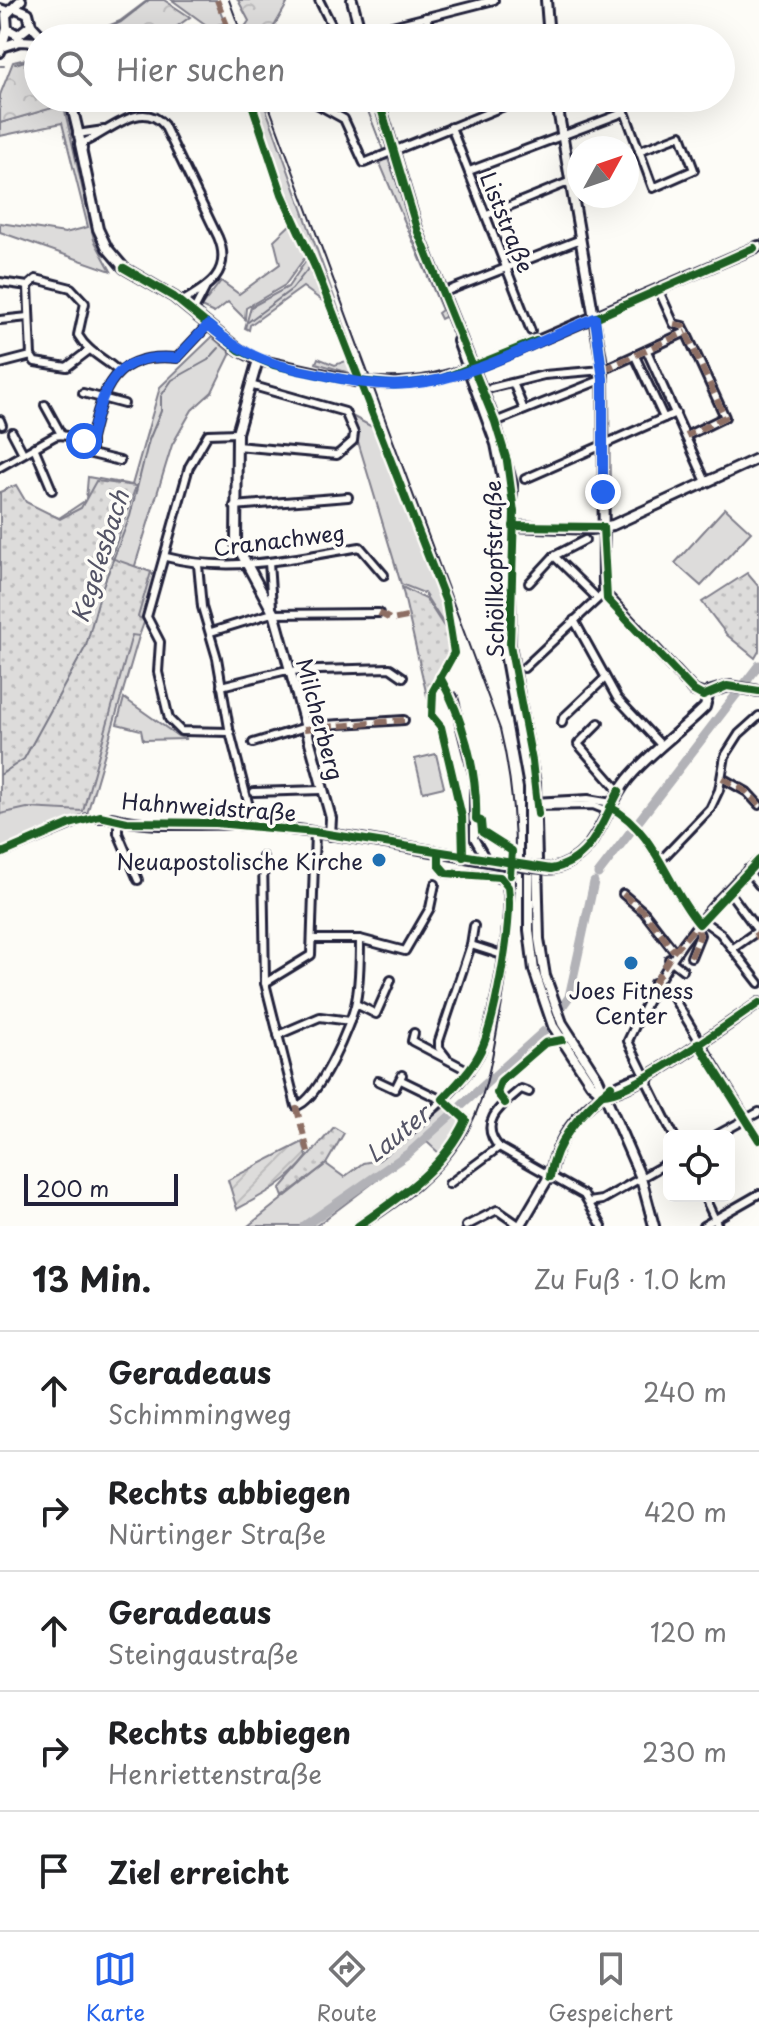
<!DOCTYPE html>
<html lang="de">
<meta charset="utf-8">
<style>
:root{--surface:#fff;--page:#f2f2f2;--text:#202124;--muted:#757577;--line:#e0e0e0;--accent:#2563eb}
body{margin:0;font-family:"Playpen Sans",sans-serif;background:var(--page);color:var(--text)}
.controls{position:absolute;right:24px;bottom:24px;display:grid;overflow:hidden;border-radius:12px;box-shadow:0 8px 32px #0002}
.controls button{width:72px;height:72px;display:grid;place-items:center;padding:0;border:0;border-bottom:2px solid var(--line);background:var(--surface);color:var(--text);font:40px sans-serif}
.compass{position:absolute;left:567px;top:136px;width:72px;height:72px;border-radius:50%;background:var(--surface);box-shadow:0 8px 32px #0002;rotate:50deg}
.scale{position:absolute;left:24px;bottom:20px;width:154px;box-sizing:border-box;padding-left:8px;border:4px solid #22223b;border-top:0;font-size:22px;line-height:28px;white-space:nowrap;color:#22223b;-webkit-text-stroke:6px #fdfcf7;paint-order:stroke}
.stop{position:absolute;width:24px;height:24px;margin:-18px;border:6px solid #2563eb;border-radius:50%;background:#fff}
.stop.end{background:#2563eb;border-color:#fff;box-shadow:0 2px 8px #0008}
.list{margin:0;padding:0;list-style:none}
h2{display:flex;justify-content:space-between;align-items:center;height:104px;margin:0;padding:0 32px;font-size:34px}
h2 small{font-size:26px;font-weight:400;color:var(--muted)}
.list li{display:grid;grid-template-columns:52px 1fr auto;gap:24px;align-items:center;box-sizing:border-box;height:120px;padding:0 32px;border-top:2px solid var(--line)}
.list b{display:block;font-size:30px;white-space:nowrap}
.list p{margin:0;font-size:26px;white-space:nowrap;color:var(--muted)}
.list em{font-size:26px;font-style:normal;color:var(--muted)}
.icon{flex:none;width:44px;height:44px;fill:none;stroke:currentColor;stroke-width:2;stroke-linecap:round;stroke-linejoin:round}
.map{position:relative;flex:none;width:759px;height:1226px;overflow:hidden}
.search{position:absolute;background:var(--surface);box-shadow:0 8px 32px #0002;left:24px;right:24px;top:24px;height:88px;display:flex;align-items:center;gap:20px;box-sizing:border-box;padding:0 28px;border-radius:44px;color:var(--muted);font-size:30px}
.sheet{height:704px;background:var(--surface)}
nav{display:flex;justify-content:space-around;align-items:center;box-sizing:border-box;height:112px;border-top:2px solid var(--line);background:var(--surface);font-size:22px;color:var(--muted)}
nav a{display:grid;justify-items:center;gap:4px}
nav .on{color:var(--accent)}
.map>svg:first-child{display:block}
</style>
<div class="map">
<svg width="759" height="1226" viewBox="0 0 759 1226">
<defs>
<pattern id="forest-crowns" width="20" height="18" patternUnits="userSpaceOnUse" patternTransform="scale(2)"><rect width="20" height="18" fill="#dddcdb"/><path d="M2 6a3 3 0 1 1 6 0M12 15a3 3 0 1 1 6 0" fill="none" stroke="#bdbcbd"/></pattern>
<pattern id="park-dots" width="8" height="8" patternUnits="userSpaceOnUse" patternTransform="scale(2)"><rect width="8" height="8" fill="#dddcdb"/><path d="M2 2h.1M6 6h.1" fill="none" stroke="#bdbcbd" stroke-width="1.8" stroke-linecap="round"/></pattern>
<pattern id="garden-furrows" width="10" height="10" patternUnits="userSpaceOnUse" patternTransform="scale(2)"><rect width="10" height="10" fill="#dddcdb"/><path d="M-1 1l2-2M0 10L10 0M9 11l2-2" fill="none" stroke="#bdbcbd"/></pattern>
</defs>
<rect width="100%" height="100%" fill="#fdfcf7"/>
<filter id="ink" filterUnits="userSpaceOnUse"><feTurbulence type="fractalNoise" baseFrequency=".0125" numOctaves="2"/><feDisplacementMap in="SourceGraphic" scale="16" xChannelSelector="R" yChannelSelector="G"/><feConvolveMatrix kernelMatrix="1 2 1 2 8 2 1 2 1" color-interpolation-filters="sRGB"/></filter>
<g filter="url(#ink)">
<!-- grass -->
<g fill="#dddcdb" stroke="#807f8b" stroke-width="2">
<path d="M172,0H216L225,23L209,27Z"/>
<path d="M58,98H62L94,240L111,271L0,232V223L65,233L88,227L62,123L0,136V123L55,107Z"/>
<path d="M251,98H262L363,377L316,363L318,358L335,365L349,360L332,308L303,287L250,325L249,330L245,328L251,307L288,287L310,255L283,193Z"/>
<path d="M388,159L447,316L441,319L438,313L442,310L379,161Z"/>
<path d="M293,222L306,256L285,285L246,308L245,319L228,302L214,313L201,307L221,281L239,294L280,264L274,240Z"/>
<path d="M212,337L231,353L212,392L192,410L172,445L134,569L157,575L87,814L0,850V759L24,503L59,518L86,500L88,477L132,485L160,387Z"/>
<path d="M350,415L376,429L443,603L447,629L424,593L401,584Z"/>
<path d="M725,508L751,532L701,586L675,563Z"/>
<path d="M124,698L178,736L187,739L143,740L141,730L117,724Z"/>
<path d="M436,754L444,787L423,792L415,759Z"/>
<path d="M447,1105L463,1121L442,1156L427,1142L316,1226H248L326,1164L344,1177L363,1163L379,1160Z"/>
</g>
<!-- forest -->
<g fill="url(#forest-crowns)" stroke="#807f8b" stroke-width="2">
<path d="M148,0H164L190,17L161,38H80L120,21Z"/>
<path d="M238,0H282L287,4L272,30L282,38H247L244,28L249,21Z"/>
<path d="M38,56V98H58L56,107L0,123V95L13,62Z"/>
</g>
<!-- park -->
<g fill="url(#park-dots)" stroke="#807f8b" stroke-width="2">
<path d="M96,481L136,486L111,558L151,572L138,617L145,620L139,636L132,635L83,811L27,808L0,814V492L16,485L26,502L60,519L81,508Z"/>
<path d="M747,573L759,587V651L755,658L727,635L702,602Z"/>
<path d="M402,587L426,599L448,633L451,653L434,683L429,705Z"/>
<path d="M334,1127L344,1133L326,1164L283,1197L280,1189Z"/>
</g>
<!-- garden -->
<path fill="url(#garden-furrows)" stroke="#807f8b" stroke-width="2" d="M303,1142L307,1157C288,1182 265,1194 237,1209L228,1180Z"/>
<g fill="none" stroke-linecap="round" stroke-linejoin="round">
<!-- stream -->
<g stroke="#787885" stroke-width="2">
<path d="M85,38L121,22L149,0"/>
<path d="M191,38L206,29"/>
<path d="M15,64L38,57"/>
<path d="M0,66H4"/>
<path d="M363,98L383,150"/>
<path d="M80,101L86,98"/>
<path d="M248,322L292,289L311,265"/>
<path d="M0,775L24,759L86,646L101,591L130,516L149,440L161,411V396L172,380L208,360L219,348"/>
</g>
<!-- river -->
<g stroke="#b2b2b7" stroke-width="9">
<path d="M598,874L759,665"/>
<path d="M562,1007L569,997L594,882"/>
<path d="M304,1226L409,1153L544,1031"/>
</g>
<!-- street casing -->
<g stroke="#22223b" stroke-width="12">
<g id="street">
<path d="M319,0L335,32L344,38"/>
<path d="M0,8L9,11"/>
<path d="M426,17L432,38"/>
<path d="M345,38L494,0"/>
<path d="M306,98L344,119L364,163L524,98"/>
<path d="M451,127L531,331"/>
<path d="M77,134L104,130"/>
<path d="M80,144C105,136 140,97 164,125L218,237C233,272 208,287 181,302"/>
<path d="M469,171L625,112L650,180L653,188L694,170L681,135L639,151"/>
<path d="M487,215L571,181"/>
<path d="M0,282L28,286L36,279L71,288L85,303L78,335C89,354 105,358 119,372"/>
<path d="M28,286L31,356L35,362L67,367L88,351"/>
<path d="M659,291L674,324L683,326L686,332L725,417L686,436"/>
<path d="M442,293L581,239"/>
<path d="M193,312L205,289"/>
<path d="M0,320L28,317"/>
<path d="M647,351L706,482"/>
<path d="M635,356L664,418L676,413"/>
<path d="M0,364L31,356"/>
<path d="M514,385L524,410"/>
<path d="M491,388L544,375L603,370L686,332"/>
<path d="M83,393L124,404"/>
<path d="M45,405L61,434"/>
<path d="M0,420L2,425"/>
<path d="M500,420L603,379"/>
<path d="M12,432L23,453"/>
<path d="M237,433L208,434L189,467L147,617L160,642L158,672L169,719L181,731L230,732L254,826"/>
<path d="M91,439V454L120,461"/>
<path d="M236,446L337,455L353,441L354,433L345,412L250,385"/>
<path d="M34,447L52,490"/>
<path d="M0,467L55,436C68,432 79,443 91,439C103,388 113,352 177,358L208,325"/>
<path d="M525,479L664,418"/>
<path d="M234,506L348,497"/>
<path d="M554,556L597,598"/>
<path d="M166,557C231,574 296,558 360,547L384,575"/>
<path d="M269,562L272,607"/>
<path d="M198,565L202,607L217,658L229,728"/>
<path d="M529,583L554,556L585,540"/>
<path d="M574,620L617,698L661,745"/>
<path d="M211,632L269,614L379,613"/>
<path d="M524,668L604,593"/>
<path d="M221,686L283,671L390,668L403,677"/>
<path d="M453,697L474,778V838L487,861"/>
<path d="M562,723L563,718L604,679"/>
<path d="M599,723L578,744L619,791"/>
<path d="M253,743L309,726L404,720"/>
<path d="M722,778L747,792L759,805"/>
<path d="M254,792L321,790"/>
<path d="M533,802L588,799L612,803"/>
<path d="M533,806L593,805L608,811"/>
<path d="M610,807C656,831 667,887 699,924"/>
<path d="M118,819V833L138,880"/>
<path d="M0,854L87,818H112"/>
<path d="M263,857L265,983L296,1106C317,1103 352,1024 356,1001C360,981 360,960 360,939"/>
<path d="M661,860L710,809L719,790L725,756L739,734L759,716"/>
<path d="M747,870L759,885"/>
<path d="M728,890L758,931"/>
<path d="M623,894L644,912L674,951"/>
<path d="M702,920L720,933L759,983"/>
<path d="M313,939H360L405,951L430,908L435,884"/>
<path d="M471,945L474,926"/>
<path d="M732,949L759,930"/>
<path d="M691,957L700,935L696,926"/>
<path d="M669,959L683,970"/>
<path d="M265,983L311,955L315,832"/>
<path d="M654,983L670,992L759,1140"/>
<path d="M356,1004L376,1014L391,980"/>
<path d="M414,1033L412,1041L469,1071"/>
<path d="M278,1035L320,1017L350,1021"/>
<path d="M446,1057L439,1048V1041L471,945L502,955"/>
<path d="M651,1074L648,1084L674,1136"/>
<path d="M645,1076L628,1041C660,970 699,912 759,860"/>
<path d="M401,1080L442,1100"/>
<path d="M378,1081L395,1089L402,1075"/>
<path d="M529,1092L521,1089C502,1105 477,1122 499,1147L584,1195L602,1226"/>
<path d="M404,1136C430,1112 461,1087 479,1055C492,1031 517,904 505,881L493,876L446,873L439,865V853"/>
<path d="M715,1136L759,1112"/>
<path d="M449,1184L499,1147"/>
<path d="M704,1196L718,1226"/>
<path d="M589,1202L602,1200L669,1162"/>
<path d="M358,1226C401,1196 443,1169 466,1120L443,1099"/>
<path d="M466,1226L497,1210L520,1226"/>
<path d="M703,1226L759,1194"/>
</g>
</g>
<!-- secondary casing -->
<g stroke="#22223b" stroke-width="14">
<g id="secondary">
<path d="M352,0L362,38"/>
<path d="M546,0L549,38"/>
<path d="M16,8L28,13L31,25"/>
<path d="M31,25L43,38"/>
<path d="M7,29L18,35L31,25"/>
<path d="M5,46L20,41L38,42"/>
<path d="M0,52L7,29L6,15L21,0"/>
<path d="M70,98L82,148"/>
<path d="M378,98L418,232L495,422L512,484L510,645L535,783L539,939L545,976L562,1023L598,1079L641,1178L654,1226"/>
<path d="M556,98L603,370L604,593L694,691L708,696"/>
<path d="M80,144L98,229L107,248L124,268L174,297L239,350L258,360L354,381"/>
<path d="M458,341L496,444L505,489L504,648L529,787V930L534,970L553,1026L591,1084L602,1093"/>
<path d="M512,352L759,246"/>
<path d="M258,360L237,433L236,544L275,616L331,818L330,835"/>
<path d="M510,526L591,529L613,525L759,458"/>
<path d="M112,818C157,829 207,821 253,825C337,833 421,849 504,864"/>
<path d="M551,869C599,859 601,812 628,779C650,752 680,732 705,707L709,692L729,686L759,691"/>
<path d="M602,1094C631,1096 729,1023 759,1003"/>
<path d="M550,1177C557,1130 594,1092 637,1078"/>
<path d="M520,1226L550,1175"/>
</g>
</g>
<!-- street -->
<use href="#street" stroke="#fdfcf7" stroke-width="6"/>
<!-- secondary -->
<use href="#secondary" stroke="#fdfcf7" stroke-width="8"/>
<!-- rail -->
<g stroke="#22223b" stroke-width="2">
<path d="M229,0L243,38"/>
<path d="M266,98L500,729C524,828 517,926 498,1025C491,1065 484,1106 462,1141C438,1178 404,1202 368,1226"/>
</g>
<!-- secondary-bridge casing -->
<g stroke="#22223b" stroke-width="14" stroke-linecap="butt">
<g id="secondary-bridge">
<path d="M354,381C417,389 455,376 512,352"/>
<path d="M504,864L551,869"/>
</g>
</g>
<!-- secondary-bridge -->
<use href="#secondary-bridge" stroke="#fdfcf7" stroke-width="8"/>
<!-- quiet -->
<g stroke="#8d6e63" stroke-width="6" stroke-dasharray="12 6" stroke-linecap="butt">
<path d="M217,0L232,38"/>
<path d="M674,324L683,326L725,417L686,436"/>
<path d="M603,370L686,332"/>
<path d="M379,613L392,620L407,617"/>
<path d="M304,729L404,720"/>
<path d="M722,778L747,792L759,805"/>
<path d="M623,894L644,912L674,951"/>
<path d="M755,932L759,938"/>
<path d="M691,957L700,935L696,926"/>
<path d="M654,983L674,951L702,920"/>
<path d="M296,1106L309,1155"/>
</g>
<!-- cycleway casing -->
<g stroke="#fdfcf7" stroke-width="13">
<g id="cycleway">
<path d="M250,98L282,194L316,269L446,602L454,653L433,691L432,716L441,727L462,817L463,857"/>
<path d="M378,98L418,232L495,422L507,461L514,512L510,645L532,761L538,814"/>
<path d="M124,268L174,297L239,350L274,365L340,379L395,385L439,380L536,341"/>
<path d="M603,487V379L595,318L754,248"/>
<path d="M513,526L603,527L607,599L694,691L703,696L727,686L759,691"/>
<path d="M440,677C462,716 478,771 476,819L481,821L482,832L512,851L510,875"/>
<path d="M610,807C656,831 667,887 699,924L759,860"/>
<path d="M0,854L70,824L100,816L127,822L216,823L315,832L551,869C592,861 601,824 619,791"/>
<path d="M698,1043L759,1140"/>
<path d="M602,1094C631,1096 729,1023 759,1003"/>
<path d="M505,1103L497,1093L501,1081L545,1043L562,1040"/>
<path d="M550,1177C555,1139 584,1110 611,1086"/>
<path d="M358,1226C401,1196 443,1169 466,1120L443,1099C456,1085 470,1071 479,1054C495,1025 513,920 508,887L500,877L446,873L439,865V853"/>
</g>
</g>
<!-- cycleway -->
<use href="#cycleway" stroke="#1b5e20" stroke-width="8"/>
</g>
</g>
<g fill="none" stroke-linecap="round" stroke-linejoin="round" filter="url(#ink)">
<!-- route -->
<path stroke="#2563eb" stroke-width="10" d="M84,441L91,439C103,388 113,352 177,358L208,325C246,357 271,365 318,374C349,381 379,387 410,384C474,379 536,341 595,318L603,379V492"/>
</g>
<!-- markers -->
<g fill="#1f6fb2" stroke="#fdfcf7" stroke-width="3">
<circle cx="379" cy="860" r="8"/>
<circle cx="631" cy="963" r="8"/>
</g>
<g text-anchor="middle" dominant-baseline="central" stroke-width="7" stroke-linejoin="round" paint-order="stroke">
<!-- street labels -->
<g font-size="22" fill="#22223b" stroke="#fdfcf7">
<text transform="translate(508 222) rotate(68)">Liststraße</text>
<text transform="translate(279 539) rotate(-7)">Cranachweg</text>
<text transform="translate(493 569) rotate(-91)">Schöllkopfstraße</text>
<text transform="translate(321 719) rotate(75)">Milcherberg</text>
<text transform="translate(209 806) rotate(4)">Hahnweidstraße</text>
</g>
<!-- poi labels -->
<g font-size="22" fill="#22223b" stroke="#fdfcf7" text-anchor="end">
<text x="363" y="860">Neuapostolische Kirche</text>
<text x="631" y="989" text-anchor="middle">Joes Fitness<tspan x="631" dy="25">Center</tspan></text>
</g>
<!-- water labels -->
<g font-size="24" font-style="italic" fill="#545466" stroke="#fdfcf7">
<text transform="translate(99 556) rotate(-72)">Kegelesbach</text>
<text transform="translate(397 1133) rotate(-39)">Lauter</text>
</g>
</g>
</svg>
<div class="controls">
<button><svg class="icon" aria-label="locate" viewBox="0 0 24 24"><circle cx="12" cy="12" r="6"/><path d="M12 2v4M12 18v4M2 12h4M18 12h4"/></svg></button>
</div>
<svg class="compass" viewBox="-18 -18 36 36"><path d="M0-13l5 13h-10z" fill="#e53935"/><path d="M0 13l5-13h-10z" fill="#757577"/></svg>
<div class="scale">200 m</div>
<div class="stop" style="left:84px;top:441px"></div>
<div class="stop end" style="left:603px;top:492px"></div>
<div class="search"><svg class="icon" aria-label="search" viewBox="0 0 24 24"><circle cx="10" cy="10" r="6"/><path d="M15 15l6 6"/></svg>Hier suchen</div>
</div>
<section class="sheet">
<h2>13 Min.<small>Zu Fuß · 1.0 km</small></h2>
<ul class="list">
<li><svg class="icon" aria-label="ahead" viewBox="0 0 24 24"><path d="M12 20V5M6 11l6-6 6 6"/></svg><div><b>Geradeaus</b><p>Schimmingweg</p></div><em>240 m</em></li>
<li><svg class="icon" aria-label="right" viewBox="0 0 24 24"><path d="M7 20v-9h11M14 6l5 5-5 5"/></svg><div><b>Rechts abbiegen</b><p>Nürtinger Straße</p></div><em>420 m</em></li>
<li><svg class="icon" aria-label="ahead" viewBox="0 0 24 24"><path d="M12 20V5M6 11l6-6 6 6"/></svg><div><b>Geradeaus</b><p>Steingaustraße</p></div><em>120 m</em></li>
<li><svg class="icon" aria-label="right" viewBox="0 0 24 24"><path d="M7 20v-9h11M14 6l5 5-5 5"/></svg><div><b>Rechts abbiegen</b><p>Henriettenstraße</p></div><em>230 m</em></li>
<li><svg class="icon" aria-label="arrive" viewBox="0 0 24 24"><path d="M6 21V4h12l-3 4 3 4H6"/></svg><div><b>Ziel erreicht</b></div></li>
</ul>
</section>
<nav>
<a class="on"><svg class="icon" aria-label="map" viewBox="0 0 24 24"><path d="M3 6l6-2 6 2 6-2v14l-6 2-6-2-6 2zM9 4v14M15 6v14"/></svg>Karte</a>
<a><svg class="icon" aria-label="directions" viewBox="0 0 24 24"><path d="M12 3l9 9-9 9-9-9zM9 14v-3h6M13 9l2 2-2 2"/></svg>Route</a>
<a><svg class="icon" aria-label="saved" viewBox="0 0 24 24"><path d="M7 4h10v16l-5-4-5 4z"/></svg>Gespeichert</a>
</nav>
